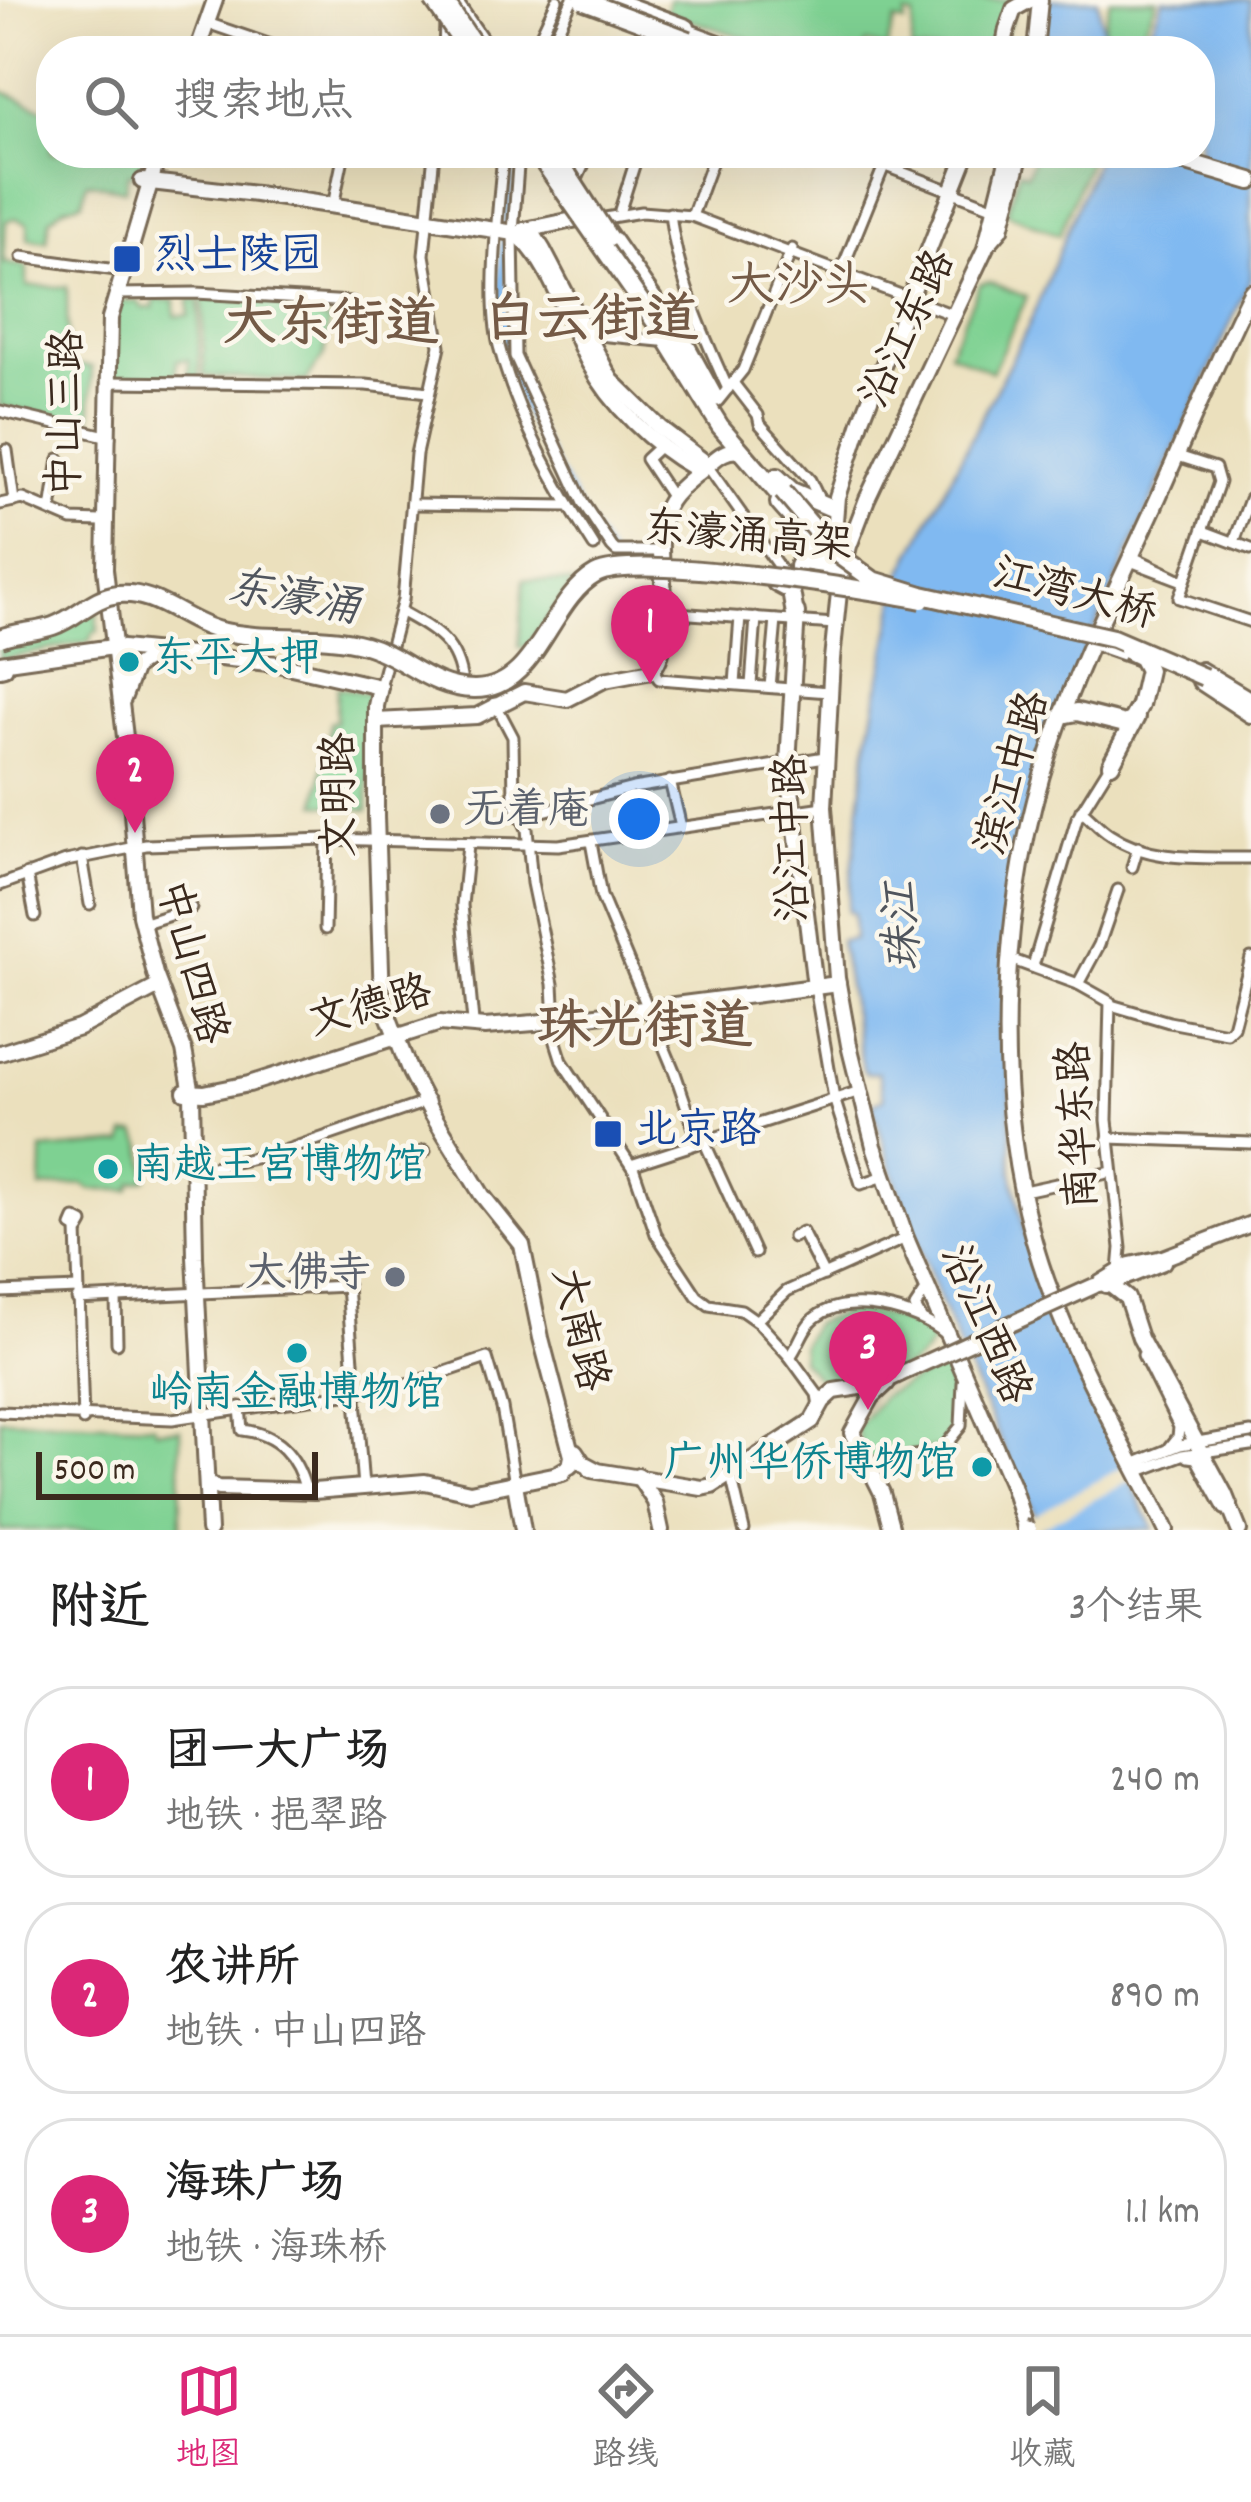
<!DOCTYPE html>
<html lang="zh">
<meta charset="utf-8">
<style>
:root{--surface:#fff;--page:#f2f2f2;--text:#222;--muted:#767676;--line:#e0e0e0;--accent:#db2777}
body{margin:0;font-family:Dekko,"LXGW WenKai TC",sans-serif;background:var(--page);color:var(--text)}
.scale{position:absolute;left:36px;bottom:30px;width:282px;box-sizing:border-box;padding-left:12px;border:6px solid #3b2a1e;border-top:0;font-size:33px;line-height:42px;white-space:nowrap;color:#3b2a1e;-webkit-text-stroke:9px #fbf7ec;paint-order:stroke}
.you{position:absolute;left:639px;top:819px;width:42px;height:42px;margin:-30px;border:9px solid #fff;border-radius:50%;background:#1a73e8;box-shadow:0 0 0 18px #1a73e833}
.badge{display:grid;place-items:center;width:78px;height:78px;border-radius:50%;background:var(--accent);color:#fff;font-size:39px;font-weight:700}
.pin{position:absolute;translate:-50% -99px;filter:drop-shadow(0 3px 6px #0008)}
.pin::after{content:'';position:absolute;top:63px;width:42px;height:36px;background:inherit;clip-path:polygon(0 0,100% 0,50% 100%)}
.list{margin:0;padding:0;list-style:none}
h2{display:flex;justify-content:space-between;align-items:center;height:156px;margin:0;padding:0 48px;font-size:51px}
h2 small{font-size:39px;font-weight:400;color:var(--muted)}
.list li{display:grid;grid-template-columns:78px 1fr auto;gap:36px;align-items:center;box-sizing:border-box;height:192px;margin:0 24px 24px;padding:0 24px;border:3px solid var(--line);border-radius:48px}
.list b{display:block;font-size:45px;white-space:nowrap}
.list p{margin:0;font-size:39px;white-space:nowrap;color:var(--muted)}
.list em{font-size:39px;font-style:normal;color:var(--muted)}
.icon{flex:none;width:66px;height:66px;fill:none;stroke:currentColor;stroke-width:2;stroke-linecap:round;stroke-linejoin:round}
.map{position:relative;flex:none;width:1251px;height:1530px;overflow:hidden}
.search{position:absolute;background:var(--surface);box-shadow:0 12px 48px #0002;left:36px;right:36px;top:36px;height:132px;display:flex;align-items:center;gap:30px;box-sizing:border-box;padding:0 42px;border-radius:48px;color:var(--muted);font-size:45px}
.sheet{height:804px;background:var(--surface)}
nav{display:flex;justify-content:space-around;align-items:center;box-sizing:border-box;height:168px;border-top:3px solid var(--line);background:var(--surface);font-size:33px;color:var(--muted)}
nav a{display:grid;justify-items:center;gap:6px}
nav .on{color:var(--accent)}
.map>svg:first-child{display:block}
</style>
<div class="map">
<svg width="1251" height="1530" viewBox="0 0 1251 1530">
<rect width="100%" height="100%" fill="#fbf7ec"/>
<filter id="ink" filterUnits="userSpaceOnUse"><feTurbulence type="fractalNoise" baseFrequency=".00833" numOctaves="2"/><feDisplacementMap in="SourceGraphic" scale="24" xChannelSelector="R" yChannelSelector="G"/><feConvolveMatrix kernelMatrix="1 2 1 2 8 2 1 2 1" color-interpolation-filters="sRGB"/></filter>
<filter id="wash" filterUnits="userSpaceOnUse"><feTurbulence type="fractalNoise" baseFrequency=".004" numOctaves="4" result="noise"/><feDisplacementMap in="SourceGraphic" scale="48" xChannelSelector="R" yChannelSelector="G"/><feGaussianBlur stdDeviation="2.7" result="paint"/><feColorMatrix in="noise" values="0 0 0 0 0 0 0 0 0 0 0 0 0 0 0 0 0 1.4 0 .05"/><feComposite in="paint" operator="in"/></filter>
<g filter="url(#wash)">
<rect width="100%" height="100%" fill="#ebe0bd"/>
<!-- green -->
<g fill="#7ed192" stroke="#5c7e58" stroke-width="3">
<path d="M669,0H1018L999,51H911L914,16L906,15L905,23L895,21L886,49L867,43L862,51H810L799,47L792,51L782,43L772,46L666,13Z"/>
<path d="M1110,0H1157L1140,39L1129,51H1109L1104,27Z"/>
<path d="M0,90L51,112V153L145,154L138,173L128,174L125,190L87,182L82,202L64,207L50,219L47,241L28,239V223L15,218L6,221L4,263L27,266V286L67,287L68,364L92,367L91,418L76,420L0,406Z"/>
<path d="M1024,153H1092L1059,235L1007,213L1019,171L1027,174L1033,159Z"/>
<path d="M989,282L1027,297L992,372L949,352L980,284Z"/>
<path d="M203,297L306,304L320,320H329L324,355L306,381L204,376Z"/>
<path d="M154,300H175V316H189V300H199V379H189V360H177L176,379H114L115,320L119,301H138L142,308H154Z"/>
<path d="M524,579L573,583L526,648L519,647Z"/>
<path d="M96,604L98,631L92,634L91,641L0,660V642Z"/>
<path d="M337,687L370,694L368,810L317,804L330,722H336Z"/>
<path d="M137,1133L143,1146L147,1179L132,1183L129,1190H91L83,1184L41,1188L42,1150L124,1143L126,1134Z"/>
<path d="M846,1311L875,1313L926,1328L933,1340C919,1374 859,1385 826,1387L801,1360L802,1346L813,1324Z"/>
<path d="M953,1361C964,1394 963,1419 942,1447L866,1460L856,1428L884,1395Z"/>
<path d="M0,1419L154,1425L156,1430L180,1429L181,1530H0Z"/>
</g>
<!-- water -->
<g fill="#80b9f1" stroke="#5e7288" stroke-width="3">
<path d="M1045,0H1098L1106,51H1042Z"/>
<path d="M1163,0H1251V277L1047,736L1008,914L1012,1171L1025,1235L1077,1371L1154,1530H1042C978,1393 913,1251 872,1104L884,1098L878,1073H865L863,1069L840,941L854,939L853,913L847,912L867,749L901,575L1028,327L1099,153H1200V51H1136L1149,34Z"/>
</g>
<!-- pier -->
<path fill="#ebe0bd" d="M1128,1464L1135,1479L1035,1530L1029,1517Z"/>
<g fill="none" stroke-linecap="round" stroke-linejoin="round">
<!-- river -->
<g stroke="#80b9f1" stroke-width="8">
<path d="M541,51L565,6"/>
<path d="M512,153C508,216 494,296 509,358C526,429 576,505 614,566"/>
</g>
</g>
</g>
<g filter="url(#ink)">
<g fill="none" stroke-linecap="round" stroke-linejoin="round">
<!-- minor casing -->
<g stroke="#796a56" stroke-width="15">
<g id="minor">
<path d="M213,25L283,49"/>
<path d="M444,51L445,23"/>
<path d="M533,51L557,0"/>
<path d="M548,51L572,0"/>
<path d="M660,51L663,35"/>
<path d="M503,153C499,206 487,296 499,346C516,414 556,487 594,546"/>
<path d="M519,153L513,232L515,356L583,503L612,547L616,551H659"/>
<path d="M852,153L995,208"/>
<path d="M574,186L589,153"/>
<path d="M333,206L344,153"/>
<path d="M620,210L638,153"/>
<path d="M670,213C677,276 702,332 728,389"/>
<path d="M692,216L715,153"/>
<path d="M599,219L641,212L692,216L956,316"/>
<path d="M22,257L116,270"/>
<path d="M841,272L884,166"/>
<path d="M116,294L196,293L352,302"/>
<path d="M588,334L660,341"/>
<path d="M108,382L366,385L429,392"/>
<path d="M734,384L758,415L760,424L810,480L819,499"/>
<path d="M718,401L743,370L792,249"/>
<path d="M0,411L110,437"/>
<path d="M660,446L646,459L670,495"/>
<path d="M7,450L14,501"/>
<path d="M1181,457L1215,468L1219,482L1179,598L1251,622"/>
<path d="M706,464L786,577"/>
<path d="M0,504L23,499L72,520L100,521"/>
<path d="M412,504L568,506"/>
<path d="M51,510L59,459"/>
<path d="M1203,531L1251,549"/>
<path d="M1234,542L1250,499"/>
<path d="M1135,558L1183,581L1133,562L1130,559Z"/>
<path d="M400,611C434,630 458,642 462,684"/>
<path d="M661,612L835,624"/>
<path d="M650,666L659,679L829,692"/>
<path d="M735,684L740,617"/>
<path d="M751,685L756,618"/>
<path d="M380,687L403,600L416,454L440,346L424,255L434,153"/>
<path d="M770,687L776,620"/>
<path d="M495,703L513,737L514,801L527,829L532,883L553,984L556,1042L562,1061L634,1170L656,1234L697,1296L709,1305L741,1310L758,1322L790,1357L817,1394L819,1406"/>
<path d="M670,781L681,827"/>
<path d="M1081,810C1091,818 1099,828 1110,835C1151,863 1204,857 1251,858"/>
<path d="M520,817L633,788L825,757"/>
<path d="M591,842L601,896L675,1073L699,1143"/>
<path d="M468,845L462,905L473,1022"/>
<path d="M82,857L90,904"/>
<path d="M1132,867L1138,847"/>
<path d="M27,874L35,916"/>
<path d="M0,885L66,861L146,845L327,839L558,845L824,807"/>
<path d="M142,924L191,908"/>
<path d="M325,929L327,839"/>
<path d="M1010,959L1078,984L1110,1002L1107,1120L1121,1248L1119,1271"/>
<path d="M1033,966L1077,818L1110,765"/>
<path d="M1078,984L1099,945L1118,890"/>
<path d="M815,987L834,1098L861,1184L884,1176"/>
<path d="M1111,1005L1169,1022L1227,1033L1233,1027L1251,958"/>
<path d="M1108,1138L1251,1143"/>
<path d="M704,1141L755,1253"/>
<path d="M419,1154L425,1151"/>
<path d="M631,1165L860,1091"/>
<path d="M194,1171L278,1153L429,1101"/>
<path d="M1024,1191L1112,1172"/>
<path d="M75,1219L83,1223L79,1230L72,1226Z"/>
<path d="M77,1230L83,1420"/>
<path d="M793,1237L802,1232L824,1275"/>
<path d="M0,1292L78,1289"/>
<path d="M116,1298L117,1343"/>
<path d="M77,1299L347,1286L363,1487"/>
<path d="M759,1318L787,1291L906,1238"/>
<path d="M921,1318L915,1307L927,1289"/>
<path d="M1143,1355L1179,1427L1178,1437L1170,1447"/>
<path d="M790,1357C800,1344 803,1326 816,1317C850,1292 916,1310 945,1334"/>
<path d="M240,1407L242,1430C278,1434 297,1456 306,1491"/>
<path d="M0,1412L172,1419L407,1385L487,1358L502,1408L515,1484"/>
<path d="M1251,1433L1180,1445L1138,1462L1136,1468L1142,1470L1182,1455L1251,1445"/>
<path d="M1188,1457L1196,1458L1224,1509"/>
<path d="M868,1463L940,1452L961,1426L963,1382"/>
<path d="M731,1475L744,1530"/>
</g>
</g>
<!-- major casing -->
<g stroke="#796a56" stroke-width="20">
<g id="major">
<path d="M453,0L488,51"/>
<path d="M614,0L687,27"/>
<path d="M1007,29L1014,9L1030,0"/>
<path d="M197,51L215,0"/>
<path d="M1035,51L1040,0"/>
<path d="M159,153L110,318L105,569L128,762L140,915L155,974L184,1050L192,1094L195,1257L209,1530"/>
<path d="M1009,153L985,249L867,499L849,546L840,583L832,659L824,807L837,978L849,1045L874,1146L906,1238L1012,1485L1026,1530"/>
<path d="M142,181L256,194L515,233C550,258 569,326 589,363C611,405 653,445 694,468L707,466"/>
<path d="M605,228L689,349L714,395"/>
<path d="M524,230L535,237L543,250L611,380L660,428L702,460"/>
<path d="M525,230L592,216"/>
<path d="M988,244L1001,229L1021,153"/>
<path d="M803,562L830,566L840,583"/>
<path d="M798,566L825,548L834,533L837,497L862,419L967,153"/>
<path d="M797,612L788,764L815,987"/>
<path d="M1096,643L1136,657"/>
<path d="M0,663L113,647L278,664L380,687"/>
<path d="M1201,670L1251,700"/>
<path d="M380,687L376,706V816L382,1000L410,1072L430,1110L482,1195L522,1245L541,1338L572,1456L570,1466L555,1475"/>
<path d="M123,699L135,667L153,655"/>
<path d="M376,721L477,716L524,692L567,699L604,680L652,671C680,636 652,556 664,513C669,496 688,481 702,470C715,460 723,448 741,451"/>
<path d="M0,1053L79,1028L159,986"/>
<path d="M185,1092L204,1093L249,1084L440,1023L485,1027L534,1023L838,984"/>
<path d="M1099,1284L1130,1265L1163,1258L1251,1224"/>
<path d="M1109,1284L1127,1298L1140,1338L1224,1493L1239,1530"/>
<path d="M1106,1285L1163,1262"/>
<path d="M887,1383L872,1397L852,1433L882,1493L892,1530"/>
<path d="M575,1451L583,1463L596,1470"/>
<path d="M591,1470L702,1488L712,1486L812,1421L823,1401L834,1391L879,1384L900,1374"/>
<path d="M638,1476L655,1502L661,1530"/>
<path d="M207,1483L218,1488L314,1491L425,1482L470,1492L563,1473"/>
<path d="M515,1484L523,1530"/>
<path d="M1166,1530C1121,1436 1062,1342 1034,1241C990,1085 1001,893 1053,740C1080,660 1119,584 1154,507C1186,435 1216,362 1251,292"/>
</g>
</g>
<!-- highway casing -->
<g stroke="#796a56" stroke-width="22">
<g id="highway">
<path d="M678,29L738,51"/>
<path d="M1156,153L1251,181"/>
<path d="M662,332L720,426L788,505"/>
<path d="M777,477L792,491L834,509"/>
<path d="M779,503C800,528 815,534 798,566"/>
<path d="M776,583L791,591L796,621"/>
<path d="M0,668L4,667"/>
<path d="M1201,681L1251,714"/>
<path d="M1062,715L1077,712L1125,724L1132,720L1140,705"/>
<path d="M1111,764L1136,717"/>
</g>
</g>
<!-- minor -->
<use href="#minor" stroke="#fff" stroke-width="9"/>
<!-- major -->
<use href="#major" stroke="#fff" stroke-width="14"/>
<!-- highway -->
<use href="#highway" stroke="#fff" stroke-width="16"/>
<!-- major-bridge casing -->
<g stroke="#796a56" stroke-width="20" stroke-linecap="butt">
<g id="major-bridge">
<path d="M445,0L476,46"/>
<path d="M1003,51L1007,29"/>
<path d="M900,1374L1094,1286"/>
<path d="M1024,1528L1029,1529"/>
</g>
</g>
<!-- highway-bridge casing -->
<g stroke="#796a56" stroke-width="22" stroke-linecap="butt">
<g id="highway-bridge">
<path d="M433,0L468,51"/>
<path d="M582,0L689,40"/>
<path d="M537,153L662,332"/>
<path d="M554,153L609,238"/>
<path d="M783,492L833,551L873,580L922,595L1113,638L1204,677"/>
<path d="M0,638C18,631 36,632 53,626C77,618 92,597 118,594C156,590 184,622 220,631C267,642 317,632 365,645C404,656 430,689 474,689C537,690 549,600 596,574C635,553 868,589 922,600"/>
<path d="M1127,650L1141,657L1148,670L1140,705"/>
</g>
</g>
<!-- major-bridge -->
<use href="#major-bridge" stroke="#fff" stroke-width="14"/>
<!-- highway-bridge -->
<use href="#highway-bridge" stroke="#fff" stroke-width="16"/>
</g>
</g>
<!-- markers -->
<g fill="#1a4fb4" stroke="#fbf7ec" stroke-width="4.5">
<rect x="112" y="244" width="30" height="30" rx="6"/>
<rect x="593" y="1119" width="30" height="30" rx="6"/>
</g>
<g fill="#0f9aa8" stroke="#fbf7ec" stroke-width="4.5">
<circle cx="129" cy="662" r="12"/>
<circle cx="108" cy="1169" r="12"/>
<circle cx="297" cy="1353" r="12"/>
<circle cx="982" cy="1467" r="12"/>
</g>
<g fill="#6b7280" stroke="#fbf7ec" stroke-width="4.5">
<circle cx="440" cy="814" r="12"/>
<circle cx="395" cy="1277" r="12"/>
</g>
<g text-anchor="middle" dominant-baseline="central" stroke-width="9" stroke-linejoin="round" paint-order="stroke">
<!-- transit labels -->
<g font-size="42" fill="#164399" stroke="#fbf7ec" text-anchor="start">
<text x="154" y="259">烈士陵园</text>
<text x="635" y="1134">北京路</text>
</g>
<!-- street labels -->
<g font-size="42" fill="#3b2a1e" stroke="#fbf7ec">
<text transform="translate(911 330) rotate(-65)">沿江东路</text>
<text transform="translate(70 413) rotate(-89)">中山三路</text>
<text transform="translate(748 540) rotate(5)">东濠涌高架</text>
<text transform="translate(1074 597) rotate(15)">江湾大桥</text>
<text transform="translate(1016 774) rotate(-74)">滨江中路</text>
<text transform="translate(343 795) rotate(-90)">文明路</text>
<text transform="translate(796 838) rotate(-91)">沿江中路</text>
<text transform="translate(188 963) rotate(75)">中山四路</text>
<text transform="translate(371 1010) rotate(-15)">文德路</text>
<text transform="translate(1082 1125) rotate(-93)">南华东路</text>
<text transform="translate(982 1326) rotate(67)">沿江西路</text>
<text transform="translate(576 1330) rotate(77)">大南路</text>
</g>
<!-- culture labels -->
<g font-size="42" fill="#0d838f" stroke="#fbf7ec" text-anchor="start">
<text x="153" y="662">东平大押</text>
<text x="132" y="1169">南越王宫博物馆</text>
<text x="297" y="1397" text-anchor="middle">岭南金融博物馆</text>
<text x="958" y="1467" text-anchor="end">广州华侨博物馆</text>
</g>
<!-- worship labels -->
<g font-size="42" fill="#5b616d" stroke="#fbf7ec" text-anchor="start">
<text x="464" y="814">无着庵</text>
<text x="371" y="1277" text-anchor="end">大佛寺</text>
</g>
<!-- water labels -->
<g font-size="45" font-style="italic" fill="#50555d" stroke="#fbf7ec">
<text transform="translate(293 601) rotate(10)">东濠涌</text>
<text transform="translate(906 926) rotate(-93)">珠江</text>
</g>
<!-- quarter labels -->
<g font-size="48" fill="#745a46" stroke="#fbf7ec">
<text x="799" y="289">大沙头</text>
</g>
<!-- district labels -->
<g font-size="54" font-weight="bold" fill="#745a46" stroke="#fbf7ec">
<text x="591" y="324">白云街道</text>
<text x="331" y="328">大东街道</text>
<text x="645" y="1031">珠光街道</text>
</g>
</g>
</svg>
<div class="scale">500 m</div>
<div class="you"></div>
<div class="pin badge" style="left:650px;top:684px">1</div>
<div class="pin badge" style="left:135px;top:833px">2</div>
<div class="pin badge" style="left:868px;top:1410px">3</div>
<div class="search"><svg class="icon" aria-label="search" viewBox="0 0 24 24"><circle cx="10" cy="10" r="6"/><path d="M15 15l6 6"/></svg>搜索地点</div>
</div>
<section class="sheet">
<h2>附近<small>3个结果</small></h2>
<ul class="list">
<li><span class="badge">1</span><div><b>团一大广场</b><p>地铁 · 挹翠路</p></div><em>240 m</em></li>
<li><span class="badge">2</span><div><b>农讲所</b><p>地铁 · 中山四路</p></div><em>890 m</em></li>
<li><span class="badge">3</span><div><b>海珠广场</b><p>地铁 · 海珠桥</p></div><em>1.1 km</em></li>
</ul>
</section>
<nav>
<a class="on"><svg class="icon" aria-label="map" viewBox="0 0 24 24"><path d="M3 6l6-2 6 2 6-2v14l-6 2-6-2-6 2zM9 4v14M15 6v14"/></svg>地图</a>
<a><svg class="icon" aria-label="directions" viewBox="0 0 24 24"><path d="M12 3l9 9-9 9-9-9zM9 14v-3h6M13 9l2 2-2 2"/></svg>路线</a>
<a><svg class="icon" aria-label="saved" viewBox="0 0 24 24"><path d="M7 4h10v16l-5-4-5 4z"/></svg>收藏</a>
</nav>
